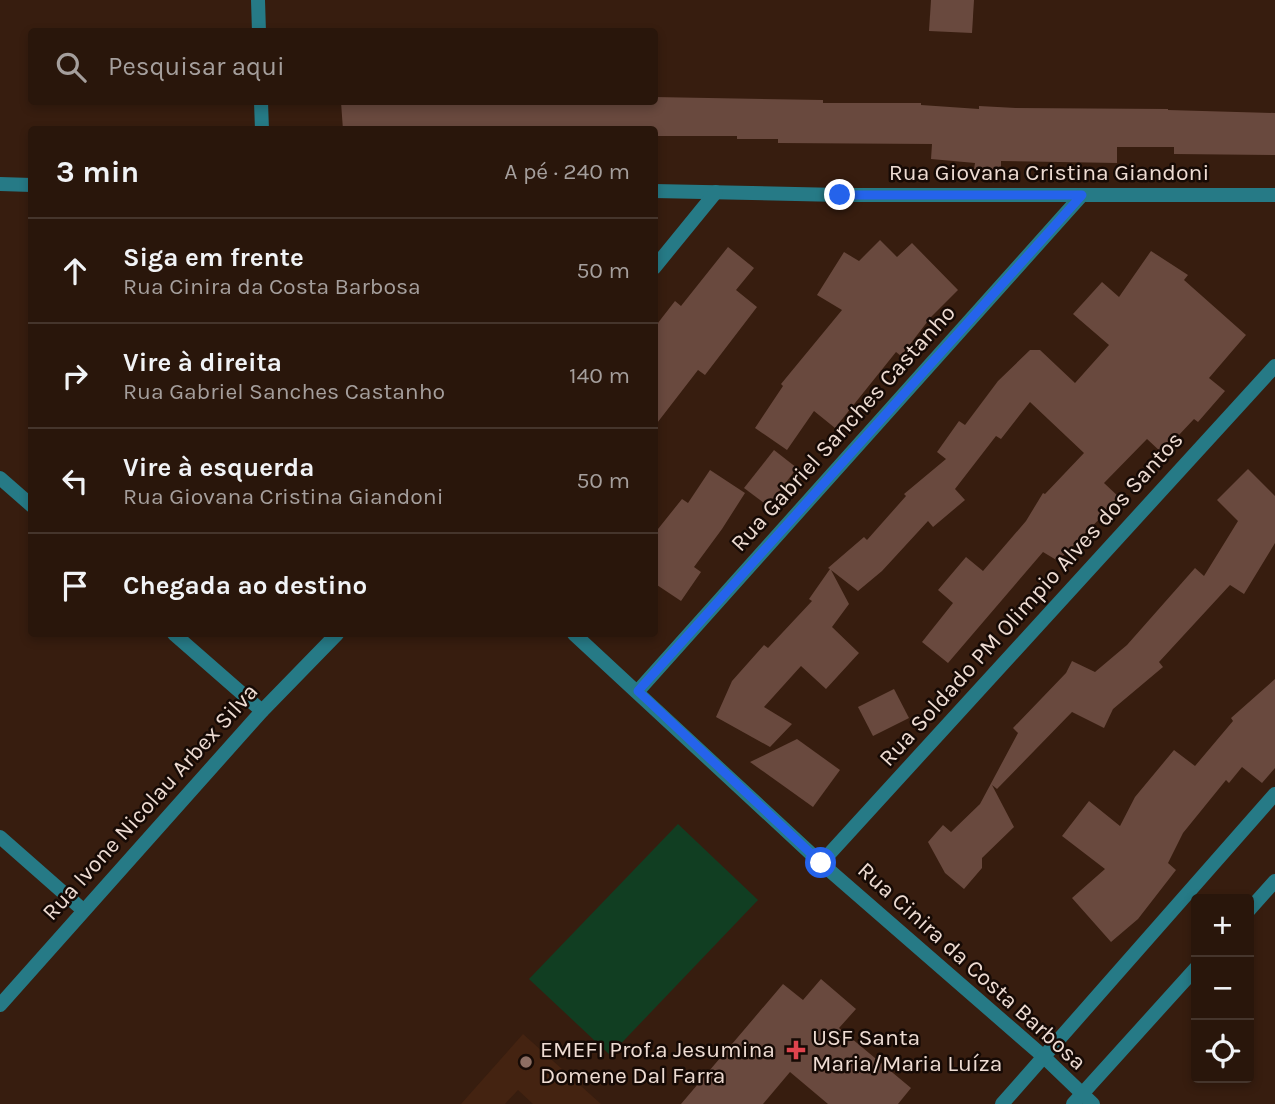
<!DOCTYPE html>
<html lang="pt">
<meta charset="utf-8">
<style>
:root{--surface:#29160b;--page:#311f14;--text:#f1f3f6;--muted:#a59f9d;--line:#45352c}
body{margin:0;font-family:Karla,sans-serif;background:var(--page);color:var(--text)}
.controls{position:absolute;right:21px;bottom:21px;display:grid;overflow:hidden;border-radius:7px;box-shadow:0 4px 10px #0003}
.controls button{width:63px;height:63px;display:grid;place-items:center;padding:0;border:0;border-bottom:2px solid var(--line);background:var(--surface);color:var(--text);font:35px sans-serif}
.stop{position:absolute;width:21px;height:21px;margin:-16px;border:5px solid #2563eb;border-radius:50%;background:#fff}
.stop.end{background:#2563eb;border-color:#fff;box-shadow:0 2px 7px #0008}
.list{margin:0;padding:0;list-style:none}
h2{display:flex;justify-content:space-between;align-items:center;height:91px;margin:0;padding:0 28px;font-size:30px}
h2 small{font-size:23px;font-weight:400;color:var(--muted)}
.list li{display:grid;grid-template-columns:46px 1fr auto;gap:21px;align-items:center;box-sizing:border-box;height:105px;padding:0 28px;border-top:2px solid var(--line)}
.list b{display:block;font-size:26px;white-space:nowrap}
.list p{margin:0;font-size:23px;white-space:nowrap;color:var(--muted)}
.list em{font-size:23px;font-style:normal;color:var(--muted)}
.icon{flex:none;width:38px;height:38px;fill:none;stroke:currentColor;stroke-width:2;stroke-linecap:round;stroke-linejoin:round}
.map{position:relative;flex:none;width:1275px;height:1104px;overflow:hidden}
.search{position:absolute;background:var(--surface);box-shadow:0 4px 10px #0003;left:28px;top:28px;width:630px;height:77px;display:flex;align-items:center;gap:18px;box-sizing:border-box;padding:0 24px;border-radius:7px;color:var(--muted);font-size:26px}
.panel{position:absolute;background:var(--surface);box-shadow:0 4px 10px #0003;left:28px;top:126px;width:630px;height:511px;border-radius:7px}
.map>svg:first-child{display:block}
</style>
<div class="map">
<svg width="1275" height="1104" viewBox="0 0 1275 1104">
<rect width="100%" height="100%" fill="#371d0f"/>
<!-- built -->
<path fill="#442311" d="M523,1034L601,1104H533L518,1090L505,1104H461Z"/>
<!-- green -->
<path fill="#113e22" d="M678,824L758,900L610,1055L529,979Z"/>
<!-- building -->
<g fill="#69493e">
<path d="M931,0H974L972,33L929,31Z"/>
<path d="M654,97L823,100V103H921V105L979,109V106L1016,108L1168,109V110L1275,113V155L1174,154V147H1117V163L1001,161V172L974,169L975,163L931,159L932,144L778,143V139H737V136H654V130H382V127L343,130L341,102H654Z"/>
<path d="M880,240L897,257L912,243L958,290L931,317L901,356L896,352L835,428L814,411L787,450L755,428L783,386L781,384L842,310L817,295L844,252L859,261Z"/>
<path d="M728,247L754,268L736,290L757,307L705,375L698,370L654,427V328L675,301L681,306Z"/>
<path d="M1151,251L1188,275L1184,280L1246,335L1209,378L1225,391L1198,422L1194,419L1162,453L1147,439L1104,483L1120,498L1058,561L1043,552L948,663L922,642L953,603L938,590L966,557L983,571L1026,521L1043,493L1045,494L1084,453L1030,402L1001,439L996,436L955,489L965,500L933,527L928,521L882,571L858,591L831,570L849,604L832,627L859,653L826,689L801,666L764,707L792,724L770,747L716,717L732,681L764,645L768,648L812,601L809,599L830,569L828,568L864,537L867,540L906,496L904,494L946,459L937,452L959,421L965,425L998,381L1030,350H1040L1075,383L1109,345L1073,314L1102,282L1119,297Z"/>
<path d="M774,450L797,468L768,506L744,488Z"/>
<path d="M1248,469L1275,496V543L1244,594L1230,585L1159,662L1163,667L1113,709L1104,728L1072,712L997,789L992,785L1014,827L982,858V868L964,889L945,873L928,842L943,825L951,832L980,804L1018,733L1013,728L1066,673L1072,661L1095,672L1127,645L1195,568L1204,576L1238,521L1217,500Z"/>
<path d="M710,470L745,493L722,529L694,567L701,572L681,601L654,583V534L682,499L688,503Z"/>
<path d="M1275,679V768L1262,783L1242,767L1229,783L1226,780L1183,833L1168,863L1176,870L1138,919L1111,942L1072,898L1105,869L1062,836L1089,801L1120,826L1135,797L1174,750L1195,766L1233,721L1231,718Z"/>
<path d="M894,689L909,718L873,736L858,707Z"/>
<path d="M797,739L840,770L813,807L750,762Z"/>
<path d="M821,979L856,1009L839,1028L911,1088L898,1104H828L790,1072L763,1104H681L783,984L803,1000Z"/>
</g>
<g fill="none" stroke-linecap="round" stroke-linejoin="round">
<!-- minor -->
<g stroke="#267a86" stroke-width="14">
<path d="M258,0L259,32"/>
<path d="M261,102L262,130"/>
<path d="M0,184L32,185"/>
<path d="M654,191L840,195H1275"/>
<path d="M654,268L716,192"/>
<path d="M0,478L32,506"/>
<path d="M174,634L262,711"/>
<path d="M574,634L821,863L1044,1057L1093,1104"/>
<path d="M638,691L1082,195"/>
<path d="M0,837L83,910"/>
<path d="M821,863L1275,366"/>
<path d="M0,1005L262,711L337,634"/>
</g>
<!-- tertiary -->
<g stroke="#267a86" stroke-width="14">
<path d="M1249,910L1275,881"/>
<path d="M1002,1104L1275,794"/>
<path d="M1073,1104L1196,968"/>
</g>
</g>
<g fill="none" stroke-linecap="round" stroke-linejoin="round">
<!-- route -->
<path stroke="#2563eb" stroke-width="9" d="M821,863L638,691L1082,195H840"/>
</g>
<!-- markers -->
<path fill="#e0444e" stroke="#160a05" stroke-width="2.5" d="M792.5 1039.5h7v7h7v7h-7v7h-7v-7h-7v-7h7z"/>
<circle fill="#8d6e63" stroke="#160a05" stroke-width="2.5" cx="526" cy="1062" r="7"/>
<g text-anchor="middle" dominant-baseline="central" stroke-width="5" stroke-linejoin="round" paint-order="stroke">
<!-- street labels -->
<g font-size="23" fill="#eedcd3" stroke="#160a05">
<text x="1049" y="172">Rua Giovana Cristina Giandoni</text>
<text transform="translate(843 428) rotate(-48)">Rua Gabriel Sanches Castanho</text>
<text transform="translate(1031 599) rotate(-48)">Rua Soldado PM Olimpio Alves dos Santos</text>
<text transform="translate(150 802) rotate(-48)">Rua Ivone Nicolau Arbex Silva</text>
<text transform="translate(972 966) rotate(42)">Rua Cinira da Costa Barbosa</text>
</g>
<!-- poi labels -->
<g font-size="23" fill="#eedcd3" stroke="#160a05" text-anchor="start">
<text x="812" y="1037">USF Santa<tspan x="812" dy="26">Maria/Maria Luíza</tspan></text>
<text x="540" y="1049">EMEFI Prof.ª Jesumina<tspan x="540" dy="26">Domene Dal Farra</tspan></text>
</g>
</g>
</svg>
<div class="controls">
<button>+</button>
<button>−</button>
<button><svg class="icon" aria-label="locate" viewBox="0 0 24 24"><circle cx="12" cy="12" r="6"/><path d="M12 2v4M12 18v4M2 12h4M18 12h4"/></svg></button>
</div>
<div class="stop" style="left:821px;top:863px"></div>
<div class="stop end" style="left:840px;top:195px"></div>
<div class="search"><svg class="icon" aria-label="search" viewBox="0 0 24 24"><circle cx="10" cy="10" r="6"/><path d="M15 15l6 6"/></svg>Pesquisar aqui</div>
<section class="panel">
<h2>3 min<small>A pé · 240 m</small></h2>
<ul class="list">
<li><svg class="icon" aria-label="ahead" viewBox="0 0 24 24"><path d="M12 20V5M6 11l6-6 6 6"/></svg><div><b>Siga em frente</b><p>Rua Cinira da Costa Barbosa</p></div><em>50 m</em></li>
<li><svg class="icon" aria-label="right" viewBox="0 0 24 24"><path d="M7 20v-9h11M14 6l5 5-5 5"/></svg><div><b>Vire à direita</b><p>Rua Gabriel Sanches Castanho</p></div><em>140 m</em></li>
<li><svg class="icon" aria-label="left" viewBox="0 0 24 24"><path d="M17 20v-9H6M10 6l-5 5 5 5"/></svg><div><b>Vire à esquerda</b><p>Rua Giovana Cristina Giandoni</p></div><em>50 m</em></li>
<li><svg class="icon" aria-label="arrive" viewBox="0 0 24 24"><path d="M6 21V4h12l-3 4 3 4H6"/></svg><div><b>Chegada ao destino</b></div></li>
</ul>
</section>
</div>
